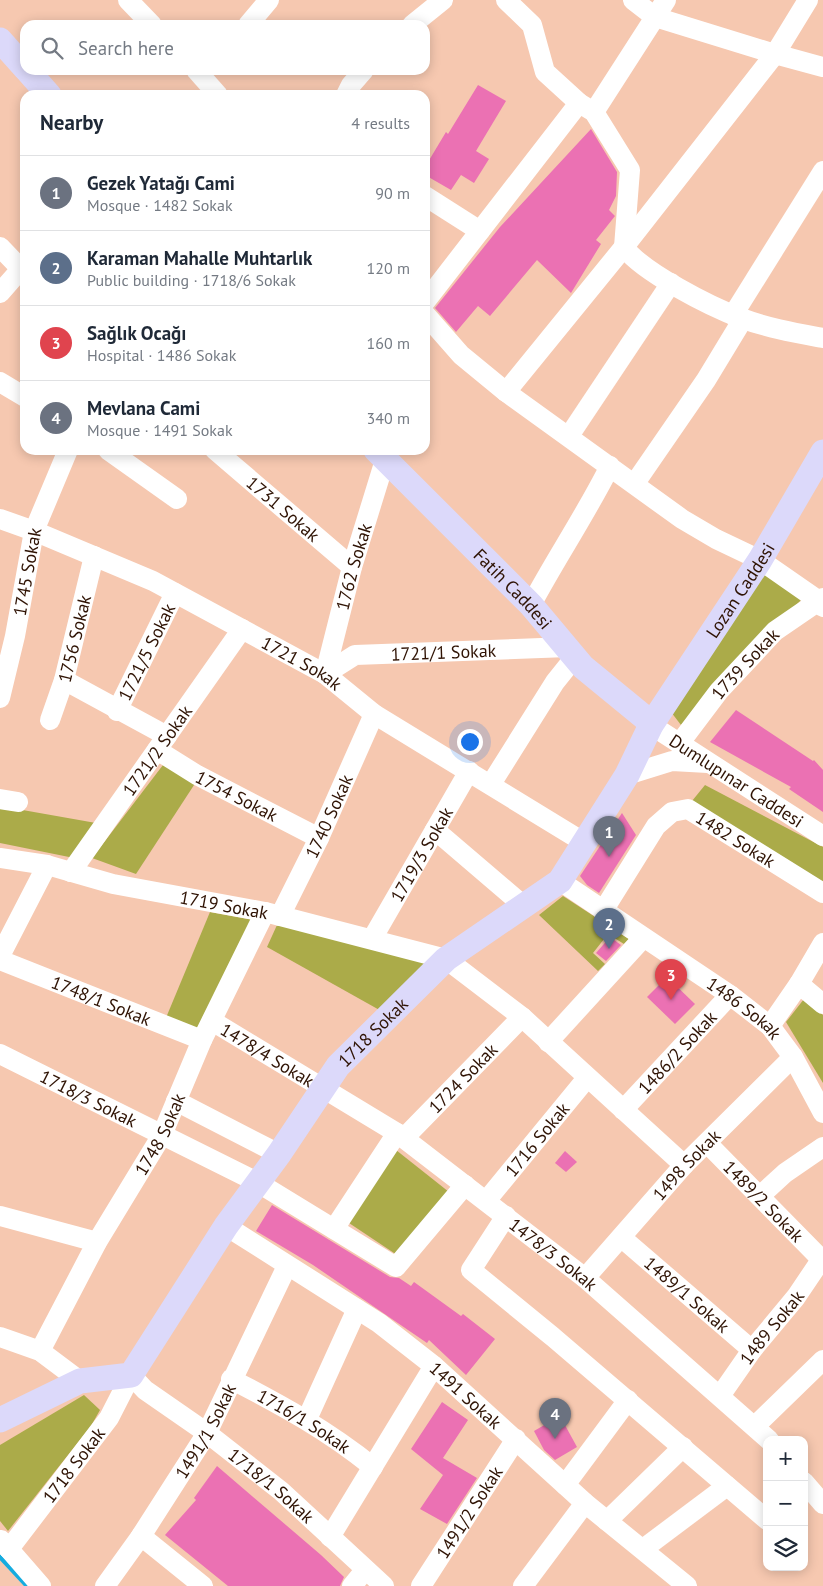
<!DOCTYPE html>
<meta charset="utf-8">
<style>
:root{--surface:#fff;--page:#f6f6f7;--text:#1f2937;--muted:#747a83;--line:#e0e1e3;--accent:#3b758e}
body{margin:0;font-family:"PT Sans",sans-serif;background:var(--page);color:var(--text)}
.controls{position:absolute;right:15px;bottom:15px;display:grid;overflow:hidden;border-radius:10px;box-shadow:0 2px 12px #0003}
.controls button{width:45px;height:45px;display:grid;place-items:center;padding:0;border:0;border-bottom:1px solid var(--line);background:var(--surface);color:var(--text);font:25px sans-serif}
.you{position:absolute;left:469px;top:741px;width:18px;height:18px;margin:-12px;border:4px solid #fff;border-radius:50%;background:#1a73e8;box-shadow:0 0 0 8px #1a73e833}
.badge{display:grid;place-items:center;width:32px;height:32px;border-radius:50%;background:var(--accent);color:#fff;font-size:16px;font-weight:700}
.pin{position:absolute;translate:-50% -41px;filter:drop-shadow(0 1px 2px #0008)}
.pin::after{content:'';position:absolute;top:26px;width:18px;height:15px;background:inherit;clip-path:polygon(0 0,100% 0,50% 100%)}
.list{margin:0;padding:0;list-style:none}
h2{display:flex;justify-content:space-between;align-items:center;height:65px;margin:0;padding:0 20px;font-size:21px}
h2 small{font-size:16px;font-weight:400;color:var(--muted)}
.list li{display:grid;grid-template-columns:32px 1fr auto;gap:15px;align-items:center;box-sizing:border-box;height:75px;padding:0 20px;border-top:1px solid var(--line)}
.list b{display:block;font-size:19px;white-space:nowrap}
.list p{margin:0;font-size:16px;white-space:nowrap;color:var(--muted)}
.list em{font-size:16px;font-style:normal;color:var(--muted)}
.icon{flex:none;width:28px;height:28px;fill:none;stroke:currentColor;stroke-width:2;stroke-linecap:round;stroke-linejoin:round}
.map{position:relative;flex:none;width:823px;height:1586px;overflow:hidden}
.search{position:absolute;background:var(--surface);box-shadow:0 2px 12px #0003;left:20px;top:20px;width:410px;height:55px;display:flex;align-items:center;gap:12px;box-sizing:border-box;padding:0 18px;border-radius:15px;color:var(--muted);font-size:19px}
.panel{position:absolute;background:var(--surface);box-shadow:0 2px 12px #0003;left:20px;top:90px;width:410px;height:365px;border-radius:15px}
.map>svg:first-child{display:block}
</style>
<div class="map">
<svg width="823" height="1586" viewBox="0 0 823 1586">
<rect width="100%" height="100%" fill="#f6c8b0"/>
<!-- green -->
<g fill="#abab49">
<path d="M765,572L802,599L681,725L671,712Z"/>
<path d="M163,765L196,782L136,874L92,858Z"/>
<path d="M705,785L823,847V886L692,801Z"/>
<path d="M0,806L96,823L74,858L0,843Z"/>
<path d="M563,896L629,939L624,944L608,934L593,953L605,964L598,971L539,915Z"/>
<path d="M210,912L254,920L199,1034L163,1025Z"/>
<path d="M277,925L428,959L383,1012L267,947Z"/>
<path d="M804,999L823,1015V1083L786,1022Z"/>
<path d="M396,1150L449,1192L397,1255L349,1223Z"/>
<path d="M84,1395L100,1410L91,1426L8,1531L0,1521V1445Z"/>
</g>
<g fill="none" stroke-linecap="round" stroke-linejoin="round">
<!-- stream -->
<path stroke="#16acdf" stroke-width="4.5" d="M0,1557L27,1586"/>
</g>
<!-- building -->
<g fill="#eb71b3">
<path d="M478,85L506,101L476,151L489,159L474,183L461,175L451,190L425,175V167L446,132L448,134Z"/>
<path d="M591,129L617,172L616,196L609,210L615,216L596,240L601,244L571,293L537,260L490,316L478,306L456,332L435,308L500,227Z"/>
<path d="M736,710L813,761L814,760L823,770V812L789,789L791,787L710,742Z"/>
<path d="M622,813L636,835L599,893L587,885L580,876Z"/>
<path d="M610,937L621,945L606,961L596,953Z"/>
<path d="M667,977L695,1004L675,1024L647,997Z"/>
<path d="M565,1151L577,1162L566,1172L555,1163Z"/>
<path d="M272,1205L390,1277L399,1278L411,1286L414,1282L461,1316L463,1314L495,1339L466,1375L429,1340L427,1343L313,1265L256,1231Z"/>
<path d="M442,1402L468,1420L443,1458L477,1478L447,1524L420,1509L443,1475L411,1449Z"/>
<path d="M560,1416L577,1447L555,1460L544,1450L534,1431Z"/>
<path d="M217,1466L321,1555L344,1577L340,1586H228L165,1535L196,1500L194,1498Z"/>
</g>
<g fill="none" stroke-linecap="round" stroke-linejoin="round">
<!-- minor -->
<g stroke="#fff" stroke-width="20">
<path d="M128,0L152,25"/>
<path d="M506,0L532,25L545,72L579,103L594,112L630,170L624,247C642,272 711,307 741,318C767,328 796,333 823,338"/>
<path d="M633,0L655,17L775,54L823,67"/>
<path d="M248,25L269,0"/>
<path d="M412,25L443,0"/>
<path d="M196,70L218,95"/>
<path d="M346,95L351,85L364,70"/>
<path d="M594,112L666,0"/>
<path d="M425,196L480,231"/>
<path d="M0,247L25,273"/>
<path d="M0,293L21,269"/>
<path d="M425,302L579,103"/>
<path d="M425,314L461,355L506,392L682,519L716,539L760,560L819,601L823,607"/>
<path d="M733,315L823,171"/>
<path d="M0,382L25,397"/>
<path d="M506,392L624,247L775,54L808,0"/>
<path d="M569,436L671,283"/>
<path d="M108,450L177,499"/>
<path id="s1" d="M215,450L352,567"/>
<path d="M635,483L706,380L743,319"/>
<path id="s2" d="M0,519L34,531L153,581L325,674L374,714L585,843"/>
<path d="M531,605C556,558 586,514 610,466"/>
<path id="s3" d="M325,674L355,655L568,647"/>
<path id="s4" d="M325,674L352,567L385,460"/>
<path d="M64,680L167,736"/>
<path id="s5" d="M0,698L15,636L34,531L68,450"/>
<path id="s6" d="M117,711L175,593"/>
<path id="s7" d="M50,720L64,680L94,556"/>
<path id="s8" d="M651,725L823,836"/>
<path id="s9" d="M679,744L719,691L775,631L823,598"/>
<path id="s10" d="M157,750L197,775L319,838"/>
<path d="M627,775L672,761L708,763"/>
<path d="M491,784L555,682L575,657"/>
<path d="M0,799L18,802"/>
<path d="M435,830L524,906"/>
<path id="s11" d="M0,858L47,865L113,884L265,912L446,959L522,1017L684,1165"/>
<path id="s12" d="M71,872L242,629"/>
<path id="s13" d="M560,881L730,995L770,1026L793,1057L823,1113"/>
<path id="s14" d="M603,911L656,826L672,812L688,809L823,893"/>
<path id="s15" d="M280,916L319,838L374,714"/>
<path id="s16" d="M372,939L469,771"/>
<path d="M0,956L47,865"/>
<path id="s17" d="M0,960L202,1040"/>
<path d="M799,984L823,1004"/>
<path id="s18" d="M212,1021L397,1133L585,1278L769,1440"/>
<path d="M770,1026L799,984L823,943"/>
<path d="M548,1042L643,938"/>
<path id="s19" d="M0,1054L257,1182L396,1267L465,1185"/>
<path d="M176,1101L279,1154"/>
<path id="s20" d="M623,1110L730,995"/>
<path id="s21" d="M404,1138L522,1017"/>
<path id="s22" d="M707,1143L821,1259"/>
<path d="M760,1196L785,1173L823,1147"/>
<path id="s23" d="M486,1201L587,1078"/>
<path d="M0,1216L97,1242"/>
<path d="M506,1216L471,1270L553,1337L767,1520"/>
<path id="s24" d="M226,1226L379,1323L434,1366L585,1503L687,1586"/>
<path d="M334,1229L397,1133"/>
<path id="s25" d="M622,1238L752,1350"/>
<path id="s26" d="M585,1278L684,1165L793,1057"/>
<path d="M0,1337L40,1351L80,1381"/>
<path id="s27" d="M40,1351L97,1242L162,1135L202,1040L265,912"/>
<path id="s28" d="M231,1379C283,1406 327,1430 373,1467"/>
<path id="s29" d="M720,1396L752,1350L796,1297L823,1257"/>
<path d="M307,1419L357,1309"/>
<path d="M755,1426L823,1360"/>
<path d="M804,1482L823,1504"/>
<path d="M565,1485L628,1400"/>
<path d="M607,1521L683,1447"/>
<path d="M141,1536L203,1586"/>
<path d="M330,1537L434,1366"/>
<path d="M1,1540L41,1586"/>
<path id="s30" d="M9,1549L109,1418L131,1375L145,1390L207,1433L281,1491L384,1586"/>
<path d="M643,1549L727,1486"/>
<path id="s31" d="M105,1586L141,1536L207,1433L287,1266"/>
<path d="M352,1586L365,1570"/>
<path id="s32" d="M421,1586L516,1439"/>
<path d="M523,1586L585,1503"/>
</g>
<!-- major -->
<g stroke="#dcd9fa" stroke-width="25">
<path d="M0,40L25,68"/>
<path d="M27,70L49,95"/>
<path id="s33" d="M376,450L531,605L583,667L644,717L651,725"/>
<path id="s34" d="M0,1420L80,1381L131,1375L226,1226L279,1154L338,1066L446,959L560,881L627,775L651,725L760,560L823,452"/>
</g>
</g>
<g text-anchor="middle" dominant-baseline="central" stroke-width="4.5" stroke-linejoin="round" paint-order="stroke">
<!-- street labels -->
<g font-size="18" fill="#2f1304" stroke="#fbf2ee">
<text stroke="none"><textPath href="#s1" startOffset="90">1731 Sokak</textPath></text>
<text stroke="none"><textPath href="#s4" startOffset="111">1762 Sokak</textPath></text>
<text stroke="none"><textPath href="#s5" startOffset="129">1745 Sokak</textPath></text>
<text stroke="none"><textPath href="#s33" startOffset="195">Fatih Caddesi</textPath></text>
<text stroke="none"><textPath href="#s34" startOffset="1145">Lozan Caddesi</textPath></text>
<text stroke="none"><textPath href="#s7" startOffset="85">1756 Sokak</textPath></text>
<text stroke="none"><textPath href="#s3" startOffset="124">1721/1 Sokak</textPath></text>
<text stroke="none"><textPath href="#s6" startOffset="66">1721/5 Sokak</textPath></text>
<text stroke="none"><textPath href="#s2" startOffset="335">1721 Sokak</textPath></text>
<text stroke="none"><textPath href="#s9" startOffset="104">1739 Sokak</textPath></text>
<text stroke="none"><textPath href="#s12" startOffset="149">1721/2 Sokak</textPath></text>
<text stroke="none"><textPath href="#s8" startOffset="102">Dumlupınar Caddesi</textPath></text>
<text stroke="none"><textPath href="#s10" startOffset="92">1754 Sokak</textPath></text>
<text stroke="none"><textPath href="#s15" startOffset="111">1740 Sokak</textPath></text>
<text stroke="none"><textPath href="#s14" startOffset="194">1482 Sokak</textPath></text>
<text stroke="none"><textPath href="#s16" startOffset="98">1719/3 Sokak</textPath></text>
<text stroke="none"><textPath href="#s11" startOffset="229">1719 Sokak</textPath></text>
<text stroke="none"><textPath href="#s17" startOffset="109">1748/1 Sokak</textPath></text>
<text stroke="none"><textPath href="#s13" startOffset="224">1486 Sokak</textPath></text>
<text stroke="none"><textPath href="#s34" startOffset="561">1718 Sokak</textPath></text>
<text stroke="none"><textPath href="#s20" startOffset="79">1486/2 Sokak</textPath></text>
<text stroke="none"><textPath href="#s18" startOffset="65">1478/4 Sokak</textPath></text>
<text stroke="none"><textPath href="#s21" startOffset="84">1724 Sokak</textPath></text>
<text stroke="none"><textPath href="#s19" startOffset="99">1718/3 Sokak</textPath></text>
<text stroke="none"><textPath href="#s27" startOffset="248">1748 Sokak</textPath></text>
<text stroke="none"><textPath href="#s23" startOffset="80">1716 Sokak</textPath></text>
<text stroke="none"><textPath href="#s26" startOffset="152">1498 Sokak</textPath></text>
<text stroke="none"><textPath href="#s22" startOffset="81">1489/2 Sokak</textPath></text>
<text stroke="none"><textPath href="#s18" startOffset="414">1478/3 Sokak</textPath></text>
<text stroke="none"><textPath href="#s25" startOffset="86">1489/1 Sokak</textPath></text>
<text stroke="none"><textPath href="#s29" startOffset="86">1489 Sokak</textPath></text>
<text stroke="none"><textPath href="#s24" startOffset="294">1491 Sokak</textPath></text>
<text stroke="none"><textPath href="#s28" startOffset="84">1716/1 Sokak</textPath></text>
<text stroke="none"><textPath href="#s31" startOffset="185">1491/1 Sokak</textPath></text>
<text stroke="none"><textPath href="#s30" startOffset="106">1718 Sokak</textPath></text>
<text stroke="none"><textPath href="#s30" startOffset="392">1718/1 Sokak</textPath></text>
<text stroke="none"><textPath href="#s32" startOffset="88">1491/2 Sokak</textPath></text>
</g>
</g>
</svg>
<div class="controls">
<button>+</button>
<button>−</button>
<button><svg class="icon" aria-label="layers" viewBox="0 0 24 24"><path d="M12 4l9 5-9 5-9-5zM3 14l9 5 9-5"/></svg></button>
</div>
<div class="you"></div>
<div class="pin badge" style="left:609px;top:857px;background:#6b7280">1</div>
<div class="pin badge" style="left:609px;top:949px;background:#5c6f8a">2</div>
<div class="pin badge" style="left:671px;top:1000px;background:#e0444e">3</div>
<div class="pin badge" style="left:555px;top:1439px;background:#6b7280">4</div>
<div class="search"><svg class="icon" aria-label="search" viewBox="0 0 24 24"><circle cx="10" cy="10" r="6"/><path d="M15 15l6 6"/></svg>Search here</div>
<section class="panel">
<h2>Nearby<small>4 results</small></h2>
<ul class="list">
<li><span class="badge" style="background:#6b7280">1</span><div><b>Gezek Yatağı Cami</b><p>Mosque · 1482 Sokak</p></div><em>90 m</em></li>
<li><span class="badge" style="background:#5c6f8a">2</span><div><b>Karaman Mahalle Muhtarlık</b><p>Public building · 1718/6 Sokak</p></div><em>120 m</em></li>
<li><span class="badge" style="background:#e0444e">3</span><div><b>Sağlık Ocağı</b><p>Hospital · 1486 Sokak</p></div><em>160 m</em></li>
<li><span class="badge" style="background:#6b7280">4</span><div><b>Mevlana Cami</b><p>Mosque · 1491 Sokak</p></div><em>340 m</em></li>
</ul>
</section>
</div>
